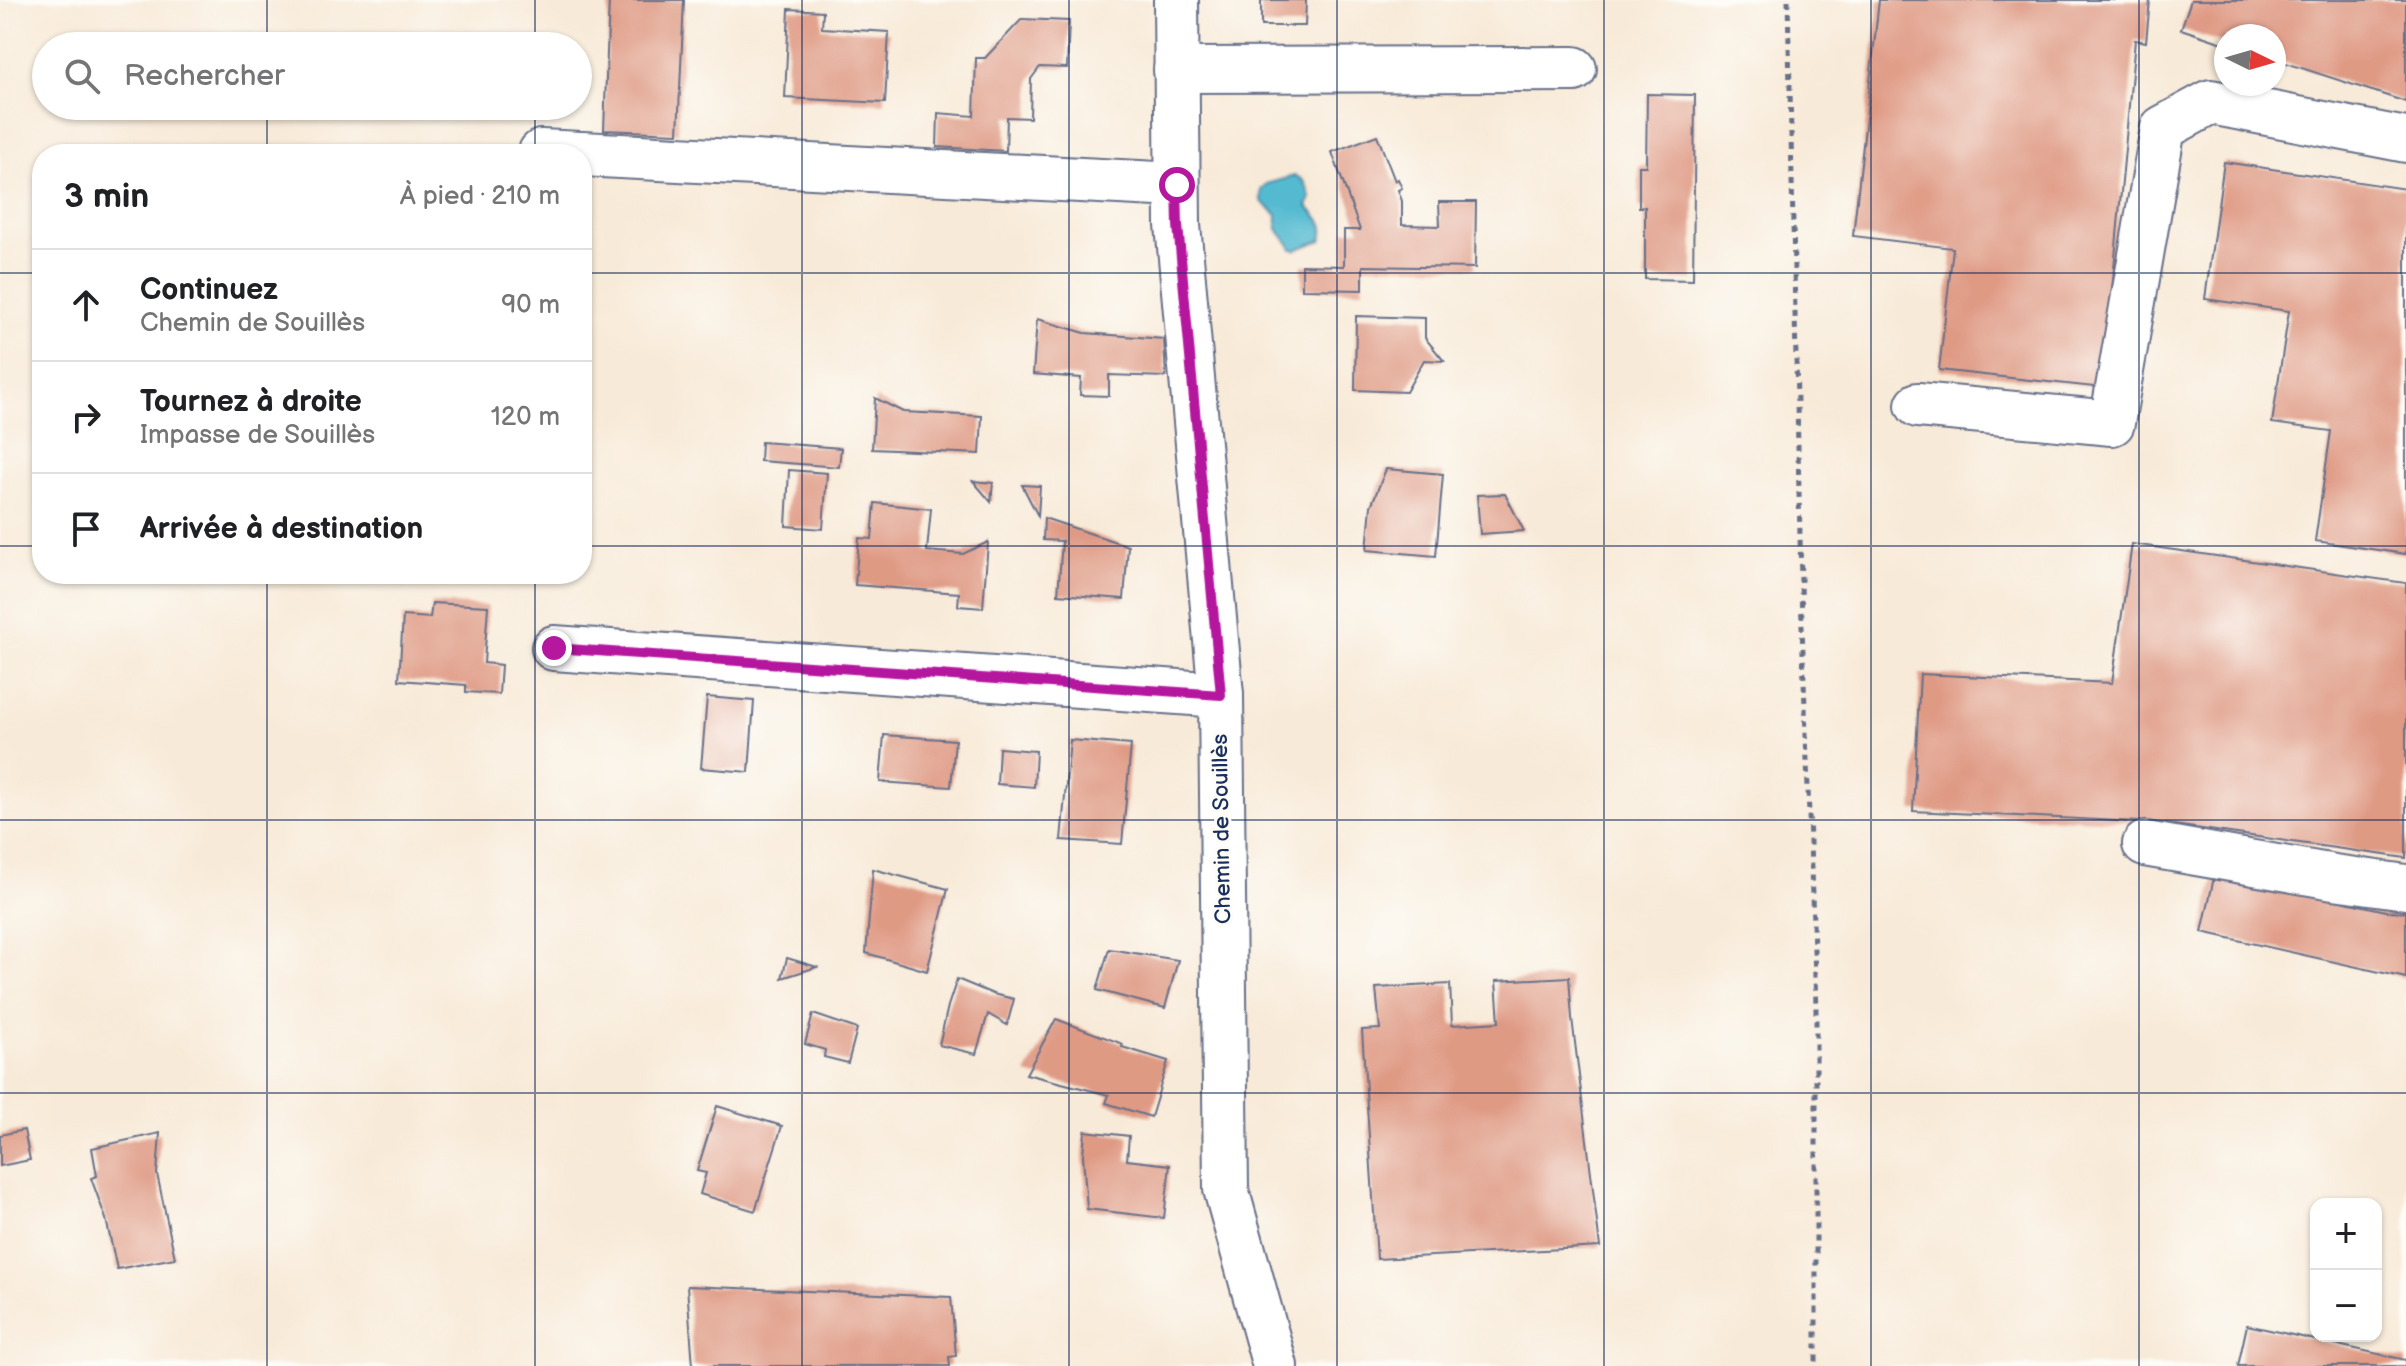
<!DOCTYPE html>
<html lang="fr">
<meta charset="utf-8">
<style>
:root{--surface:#fff;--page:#f6f6f6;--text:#202124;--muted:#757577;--line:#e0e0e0}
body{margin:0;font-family:"Balsamiq Sans",sans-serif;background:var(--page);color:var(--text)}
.controls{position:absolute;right:24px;bottom:24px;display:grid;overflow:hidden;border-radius:16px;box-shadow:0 2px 6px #0004}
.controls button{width:72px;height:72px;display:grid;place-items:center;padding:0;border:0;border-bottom:2px solid var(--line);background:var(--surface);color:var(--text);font:40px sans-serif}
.compass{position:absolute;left:2214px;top:24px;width:72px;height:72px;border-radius:50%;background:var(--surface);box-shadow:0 2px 6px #0004;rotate:95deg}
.stop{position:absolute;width:24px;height:24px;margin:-18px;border:6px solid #b5179e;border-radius:50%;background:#fff}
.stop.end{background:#b5179e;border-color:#fff;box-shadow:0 2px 8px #0008}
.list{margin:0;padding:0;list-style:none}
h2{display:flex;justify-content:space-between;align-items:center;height:104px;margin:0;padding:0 32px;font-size:34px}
h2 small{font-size:26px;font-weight:400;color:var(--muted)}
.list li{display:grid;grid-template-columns:52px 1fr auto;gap:24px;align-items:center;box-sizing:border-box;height:112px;padding:0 32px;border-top:2px solid var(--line)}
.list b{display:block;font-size:30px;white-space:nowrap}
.list p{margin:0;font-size:26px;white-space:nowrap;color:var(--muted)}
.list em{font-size:26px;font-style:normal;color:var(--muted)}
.icon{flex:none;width:44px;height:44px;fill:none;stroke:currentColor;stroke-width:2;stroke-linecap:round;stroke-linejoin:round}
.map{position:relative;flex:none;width:2406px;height:1366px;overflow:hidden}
.search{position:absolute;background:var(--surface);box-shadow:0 2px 6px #0004;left:32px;top:32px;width:560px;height:88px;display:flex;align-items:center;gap:20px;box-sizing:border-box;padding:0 28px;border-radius:44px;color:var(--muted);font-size:30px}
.panel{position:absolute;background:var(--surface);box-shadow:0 2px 6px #0004;left:32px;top:144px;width:560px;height:440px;border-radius:32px}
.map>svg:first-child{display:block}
</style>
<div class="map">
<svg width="2406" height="1366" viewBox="0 0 2406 1366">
<rect width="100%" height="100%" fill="#fdfcf7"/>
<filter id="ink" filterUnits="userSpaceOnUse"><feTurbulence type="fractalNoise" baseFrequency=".0125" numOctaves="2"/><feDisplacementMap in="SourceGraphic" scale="16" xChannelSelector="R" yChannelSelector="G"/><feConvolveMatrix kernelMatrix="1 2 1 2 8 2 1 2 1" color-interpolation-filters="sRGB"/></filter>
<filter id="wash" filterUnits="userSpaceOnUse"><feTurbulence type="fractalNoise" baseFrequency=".006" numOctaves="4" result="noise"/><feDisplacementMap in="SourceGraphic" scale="32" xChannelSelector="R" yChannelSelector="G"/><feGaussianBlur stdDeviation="1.8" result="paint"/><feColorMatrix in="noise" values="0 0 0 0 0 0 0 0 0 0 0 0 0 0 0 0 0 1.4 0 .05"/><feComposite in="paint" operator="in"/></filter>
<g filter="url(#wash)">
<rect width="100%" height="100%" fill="#f8ead8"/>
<!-- water -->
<path fill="#53bad0" stroke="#377497" stroke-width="2" d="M1294,176C1305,178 1307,187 1311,198L1307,206C1317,218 1327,221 1322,240L1295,250L1292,249C1285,233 1275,236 1277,215L1261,201V190L1266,184Z"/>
<g id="blocks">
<!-- building -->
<g fill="#df9a84">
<path d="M609,0H684L678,133L604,130Z"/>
<path d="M1261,0H1306L1305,26H1261Z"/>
<path d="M1879,0H2150L2146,42L2135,40L2103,388L1939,370L1953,248L1853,236Z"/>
<path d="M2191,0H2406V102L2274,59V36H2226V44L2181,29Z"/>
<path d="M789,9L823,11L822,28L889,32L885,103L785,98Z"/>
<path d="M1022,19L1069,21L1067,68L1040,67L1031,79L1030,118L1007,117L1006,151L937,147L938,113L974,116L976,58H985Z"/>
<path d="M1647,94L1695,95L1693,280L1645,279V207H1639V166H1646Z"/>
<path d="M1377,135L1395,181L1398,179L1402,188L1398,190L1402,201V225L1440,226L1439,202H1476L1475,268L1363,266V290L1302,289V265L1344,266V230H1360L1332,152Z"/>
<path d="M2224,162L2406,189V554L2315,541L2331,431L2272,423L2289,311L2205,299Z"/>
<path d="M1356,316L1425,318V338L1444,361L1424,360L1406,392L1355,390Z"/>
<path d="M1037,319L1085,333L1164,339L1166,377L1109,375V396L1080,395L1081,378L1033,374Z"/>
<path d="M875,398L903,412L982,416L980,454L872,449Z"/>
<path d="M761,442L841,448L839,467L760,461Z"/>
<path d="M1386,469L1443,474L1436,556L1367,550L1371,506Z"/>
<path d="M789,470L827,473L823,529L786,526Z"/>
<path d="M973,481L993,483L991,502Z"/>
<path d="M1022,485L1040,486L1038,516Z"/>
<path d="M1505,494L1524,531L1480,534L1477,495Z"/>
<path d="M875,503L931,509L927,551L963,554L988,542L983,608L958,606L959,593L855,585L859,538L872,539Z"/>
<path d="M1044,518L1128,546L1124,599L1058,594L1062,541L1043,540Z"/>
<path d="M2132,544L2406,583V858L2160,823L1913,811L1920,674L2112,683Z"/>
<path d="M432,603L488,606L484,663L501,665L499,694L466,692V685L399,680L403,616L430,618Z"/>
<path d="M707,697L754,701L749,772L701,768Z"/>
<path d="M884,735L955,740L951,787L880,782Z"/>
<path d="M1070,740L1131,745L1122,844L1061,840Z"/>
<path d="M999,748L1036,751L1034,787L997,784Z"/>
<path d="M873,869L948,889L927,971L866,953Z"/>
<path d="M2215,873L2386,911L2406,912V978L2202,932Z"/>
<path d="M1109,949L1178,960L1165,1008L1097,990Z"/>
<path d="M787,958L817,967L782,978Z"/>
<path d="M1569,977L1572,1018L1600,1247L1377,1259L1362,1030L1380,1029L1376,988L1450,984L1452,1025L1499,1022L1496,981Z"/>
<path d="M957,979L993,994L1014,999L1007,1025L988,1014L976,1054L939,1045L948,1006Z"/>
<path d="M813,1014L857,1029L848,1063L824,1057L825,1050L805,1044Z"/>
<path d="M1056,1019L1123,1044L1122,1047L1168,1061L1151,1117L1106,1103L1109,1095L1026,1074Z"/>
<path d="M717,1106L782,1126L755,1211L700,1194L706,1173L697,1171Z"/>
<path d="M24,1130L30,1160L0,1166V1135Z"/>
<path d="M1085,1131L1129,1136L1127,1160L1170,1165L1164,1218L1087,1209L1083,1155Z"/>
<path d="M160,1133L157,1174L175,1258L117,1269L106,1219L91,1178L97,1176L92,1148Z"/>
<path d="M687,1286L951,1297L956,1356L949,1357L950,1366H693Z"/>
<path d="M2247,1325L2406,1360V1366H2238Z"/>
</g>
</g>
</g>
<g filter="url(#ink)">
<use href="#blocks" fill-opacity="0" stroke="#687089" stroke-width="2"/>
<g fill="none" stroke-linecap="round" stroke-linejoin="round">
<!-- minor casing -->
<g stroke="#687089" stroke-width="48">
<g id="minor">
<path d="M1176,0L1178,225L1221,695L1226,1189L1275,1366"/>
<path d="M1176,70L1574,69"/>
<path d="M541,152L580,154"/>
<path d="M582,154L1177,185"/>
<path d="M1918,405L2112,423L2163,128L2211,102L2406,140"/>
<path d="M554,648L1221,695"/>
<path d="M2145,844L2334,877L2406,887"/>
</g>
</g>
<!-- path -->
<path stroke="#687089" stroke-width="5" stroke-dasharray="6 6" stroke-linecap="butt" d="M1788,0L1802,626L1816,1004V1366"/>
<!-- minor -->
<use href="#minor" stroke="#fff" stroke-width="44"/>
</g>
</g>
<g fill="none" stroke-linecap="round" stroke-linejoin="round" filter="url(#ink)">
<!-- route -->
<path stroke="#b5179e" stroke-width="10" d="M554,648L1221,695L1178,225L1177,185"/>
</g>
<!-- grid -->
<path fill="none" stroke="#1b2f5e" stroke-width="2" stroke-opacity="0.55" d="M267,0V46M535,0V46M802,0V1366M1069,0V1366M1337,0V1366M1604,0V1366M1871,0V1366M2139,0V1366M267,106V154M535,106V154M0,273H42M582,273H2406M0,546H42M582,546H2406M267,574V1366M535,574V1366M0,820H2406M0,1093H2406"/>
<g text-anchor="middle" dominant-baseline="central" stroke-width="6" stroke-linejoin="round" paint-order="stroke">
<!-- street labels -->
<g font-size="22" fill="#1b2f5e" stroke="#fdfcf7">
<text transform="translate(1222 829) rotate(-91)">Chemin de Souillès</text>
</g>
</g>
</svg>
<div class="controls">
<button>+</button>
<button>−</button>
</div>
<svg class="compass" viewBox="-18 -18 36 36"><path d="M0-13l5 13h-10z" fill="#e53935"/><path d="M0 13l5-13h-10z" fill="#757577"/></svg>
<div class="stop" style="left:1177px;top:185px"></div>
<div class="stop end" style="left:554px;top:648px"></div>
<div class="search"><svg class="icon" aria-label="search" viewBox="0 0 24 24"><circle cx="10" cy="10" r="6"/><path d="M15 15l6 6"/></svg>Rechercher</div>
<section class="panel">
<h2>3 min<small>À pied · 210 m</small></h2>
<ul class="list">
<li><svg class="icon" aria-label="ahead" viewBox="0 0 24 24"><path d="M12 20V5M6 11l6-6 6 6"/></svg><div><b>Continuez</b><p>Chemin de Souillès</p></div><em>90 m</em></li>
<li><svg class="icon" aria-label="right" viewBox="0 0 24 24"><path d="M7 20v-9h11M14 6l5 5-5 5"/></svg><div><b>Tournez à droite</b><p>Impasse de Souillès</p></div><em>120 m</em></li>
<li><svg class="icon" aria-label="arrive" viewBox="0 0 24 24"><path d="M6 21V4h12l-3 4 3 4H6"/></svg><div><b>Arrivée à destination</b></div></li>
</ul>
</section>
</div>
